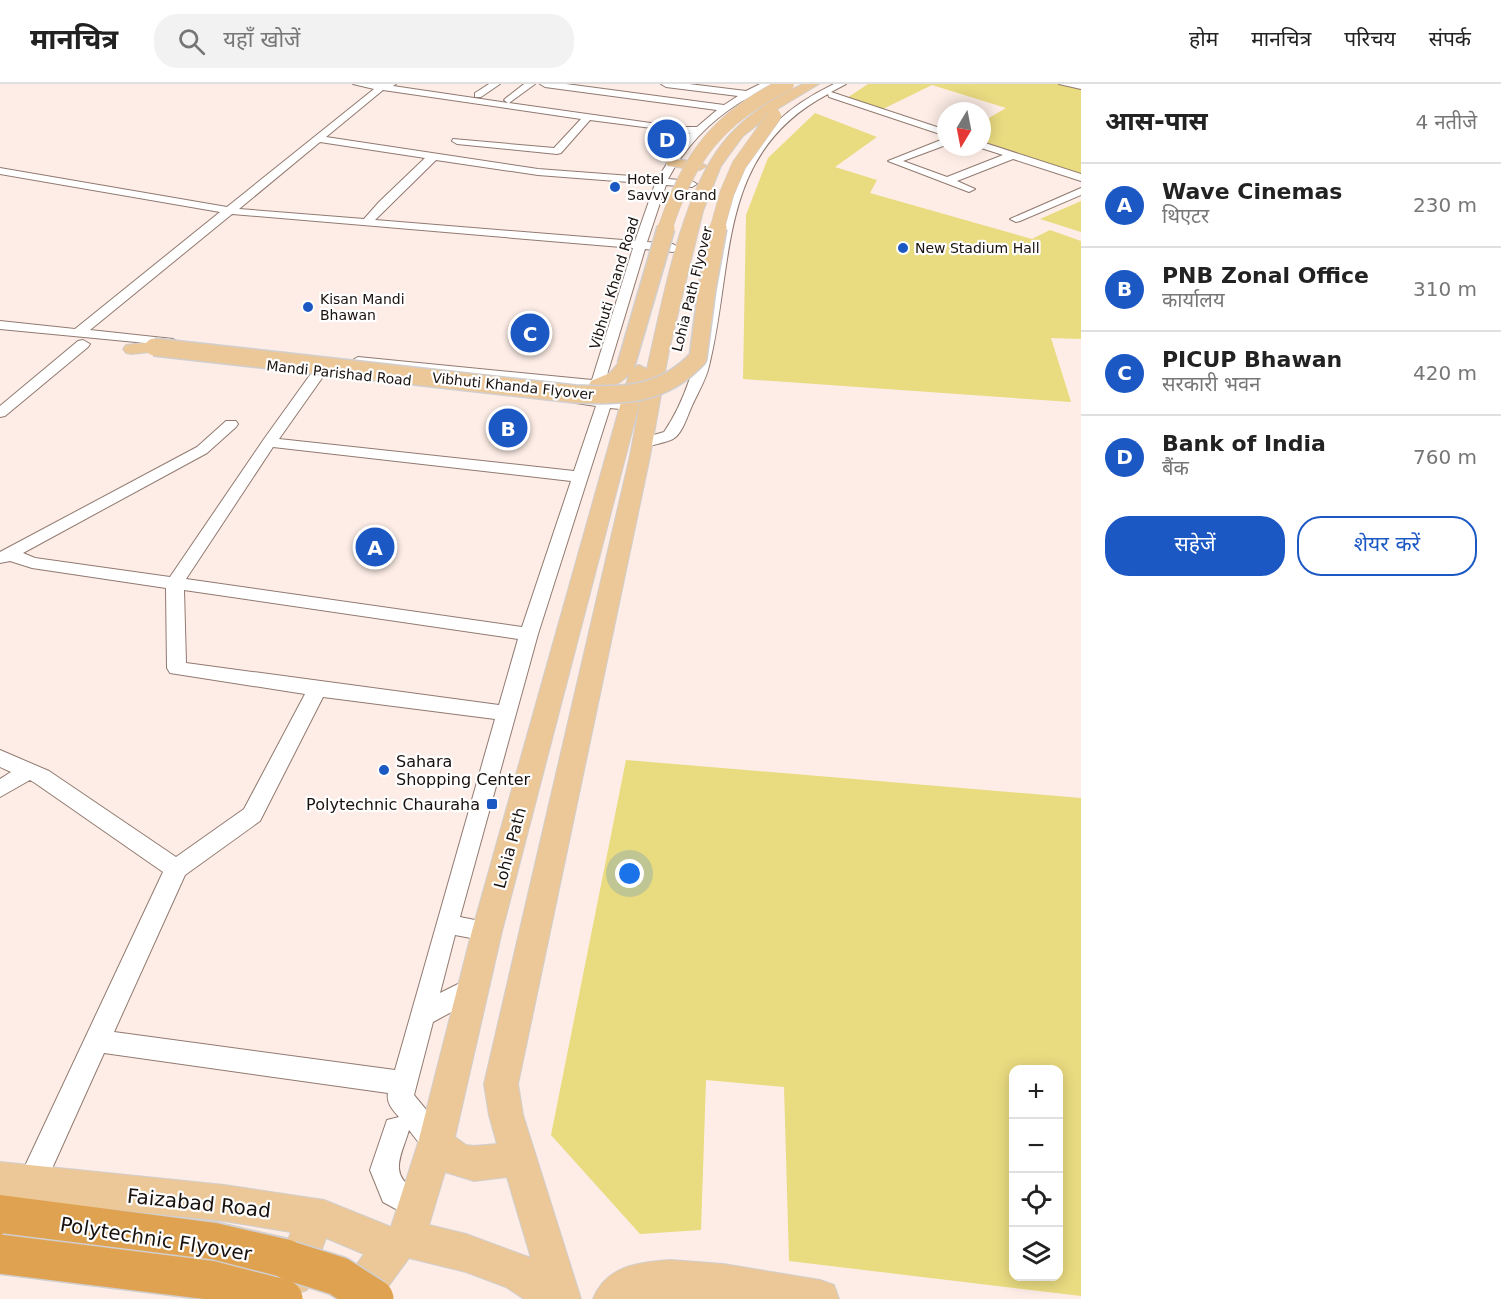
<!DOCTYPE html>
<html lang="hi">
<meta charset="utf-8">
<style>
:root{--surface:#fff;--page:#f2f2f2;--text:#222;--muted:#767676;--line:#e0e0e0;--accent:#1c58c4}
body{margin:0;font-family:"DejaVu Sans","Noto Sans Devanagari",sans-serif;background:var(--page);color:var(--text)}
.controls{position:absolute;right:18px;bottom:18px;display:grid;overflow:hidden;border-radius:12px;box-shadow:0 3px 15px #0003}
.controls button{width:54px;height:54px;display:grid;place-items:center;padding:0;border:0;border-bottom:2px solid var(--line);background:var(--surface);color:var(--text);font:30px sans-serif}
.compass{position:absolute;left:937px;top:18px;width:54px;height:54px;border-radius:50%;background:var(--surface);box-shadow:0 3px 15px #0003;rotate:190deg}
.you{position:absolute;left:630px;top:790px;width:21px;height:21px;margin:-15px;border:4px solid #fff;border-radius:50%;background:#1a73e8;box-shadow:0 0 0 9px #1a73e833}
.badge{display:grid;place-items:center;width:39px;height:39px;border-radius:50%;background:var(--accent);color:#fff;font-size:20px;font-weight:700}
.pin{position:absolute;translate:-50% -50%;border:3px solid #fff;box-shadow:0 2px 6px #0006}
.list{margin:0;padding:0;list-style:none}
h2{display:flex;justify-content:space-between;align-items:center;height:78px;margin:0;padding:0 24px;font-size:26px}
h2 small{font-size:20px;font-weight:400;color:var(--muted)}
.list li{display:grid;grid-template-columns:39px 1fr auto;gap:18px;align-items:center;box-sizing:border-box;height:84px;padding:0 24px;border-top:2px solid var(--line)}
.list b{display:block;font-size:22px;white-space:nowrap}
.list p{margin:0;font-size:20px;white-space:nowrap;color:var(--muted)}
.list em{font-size:20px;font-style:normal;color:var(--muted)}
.actions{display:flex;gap:12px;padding:18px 24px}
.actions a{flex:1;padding:14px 0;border:2px solid var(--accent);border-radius:24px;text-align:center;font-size:21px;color:var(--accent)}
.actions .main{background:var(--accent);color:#fff}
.icon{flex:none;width:33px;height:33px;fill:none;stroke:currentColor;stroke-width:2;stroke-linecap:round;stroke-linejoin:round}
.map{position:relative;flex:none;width:1081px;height:1215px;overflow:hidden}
header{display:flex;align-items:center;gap:36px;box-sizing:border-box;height:84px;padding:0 30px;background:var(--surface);border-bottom:2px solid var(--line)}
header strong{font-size:28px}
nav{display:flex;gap:33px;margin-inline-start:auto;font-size:21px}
.search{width:420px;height:54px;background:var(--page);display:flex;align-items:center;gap:15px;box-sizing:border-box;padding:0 21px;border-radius:24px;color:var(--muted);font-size:22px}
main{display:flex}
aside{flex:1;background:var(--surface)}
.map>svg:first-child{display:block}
</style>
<header>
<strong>मानचित्र</strong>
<div class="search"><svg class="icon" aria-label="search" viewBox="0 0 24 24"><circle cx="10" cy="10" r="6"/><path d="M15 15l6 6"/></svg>यहाँ खोजें</div>
<nav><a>होम</a><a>मानचित्र</a><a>परिचय</a><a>संपर्क</a></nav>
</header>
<main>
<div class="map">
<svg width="1081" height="1215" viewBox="0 0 1081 1215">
<rect width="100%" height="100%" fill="#fdede6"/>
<!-- green -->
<g fill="#e9db80" fill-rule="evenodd">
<path d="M868,0H1081V94L982,61V38L1006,24L932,1L883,25L847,14Z"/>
<path d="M815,29L877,53L835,83L877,96L870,109L1032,155L1050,146L1081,157V255L1051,254L1071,318L743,295L746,131L768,74Z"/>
<path d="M1081,117V148L1040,135Z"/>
<path d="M626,676L1081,714V1212L789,1177L784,1003L706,996L701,1146L640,1150L551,1051ZM1014,986H1058V1192H1014Z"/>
</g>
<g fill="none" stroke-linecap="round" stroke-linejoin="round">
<!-- minor casing -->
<g stroke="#917a70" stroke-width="2">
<g id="minor">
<path d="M353,0H396L393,2L508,19L504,16L506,14L524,0H535L509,19L679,43H697L717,26L545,3L540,0H566L724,21L738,12L666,3L661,0H689L746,7L760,0H772C762,8 749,13 739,19C709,38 685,63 668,95L692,97L697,100L692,103L666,101L647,158L673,160L679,164L673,168L645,165L603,304L358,281L351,277L358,273L592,296L633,164L232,130L90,246L173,255L180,259L178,262L0,245V237L75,245L220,128L0,90V84L227,123L374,5ZM383,6L581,35L554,64L453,55L452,57L457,60L557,70L561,69L590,36L690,49L676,65L658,94L538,85L326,53ZM320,58L425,74L379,118L364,135L239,125ZM436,76L538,91L655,100L635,157L375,136Z"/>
<path d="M489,0H500L481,13H475V9Z"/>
<path d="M834,0H846L831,8L946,46V52L829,13L828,10C716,69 735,177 709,282C706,296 697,310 691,324C687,333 682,350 673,355C664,359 651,361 642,364L637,362L634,359L637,356L664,348C686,316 696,278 703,241C724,135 723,53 834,0Z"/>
<path d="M1059,0H1081V5Z"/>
<path d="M946,54V61L903,77L947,93L1003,71L978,63H982V58L1081,90V97L1013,75L957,97L975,105L969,108L888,77Z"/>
<path d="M1081,104V111L1020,137L1016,138L1010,135Z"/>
<path d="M83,256L90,260L88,263L5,332L0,333V322L78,257Z"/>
<path d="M320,283L327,287L279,355L574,387L596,322L576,319L574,316L576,313L630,318L637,322L630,326L610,324L538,550L460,833L495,840L499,847L495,854L487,857L455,851L440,909L472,893L481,896L484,904L481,912L433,938L414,1011L446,1050L450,1059L446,1068L436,1072L426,1068L409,1046C402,1070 388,1090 414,1105C423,1110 426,1113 430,1122L426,1132L416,1136L383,1118L370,1086L387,1036L399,1033C393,1026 386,1019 388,1009L104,969L41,1109L31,1113L21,1109L17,1099L163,788L35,699L30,696L0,713V695L11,688L0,683V666L49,687L176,773L244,725L305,610L170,589L167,584L166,504L32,484L10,477L0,479V468L197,363L226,337H236L238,340L236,343L207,369L23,469L35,474L170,493L264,355L315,284ZM273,363L571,397L522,543L186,495ZM184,506L518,555L499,621L186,579ZM323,613L495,635L395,986L114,948L185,791L260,737Z"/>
</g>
</g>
<!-- major casing -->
<g stroke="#d1cfcf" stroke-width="2">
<g id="major">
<path d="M803,0H819L779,24L743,52L721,82L703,127L669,266L650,372L518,1000L523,1031L581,1215H524L506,1203L466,1188L409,1174L379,1215H337L342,1201L364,1170L326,1154L307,1206L293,1211L279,1206L274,1192L291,1148L224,1137L0,1114V1078L224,1101L324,1116L391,1143L418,1059L472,847L629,290C621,300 605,308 591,305L589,301L591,297L610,289L620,277H632L634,283L639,281L647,285C662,220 681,112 722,60C743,33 773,14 803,0ZM641,313L630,372L484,1000L489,1031L497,1060L474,1062L466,1061L455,1053L502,847ZM445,1088L474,1097L507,1093L531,1174L466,1150L429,1141Z"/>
<path d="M673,75L700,78L707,82L700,86L668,82L666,79L668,76Z"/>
<path d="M154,258L160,259L163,263L160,267L132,270L126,269L123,265L126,261Z"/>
<path d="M671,1176L723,1180L820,1196L834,1201L839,1215H593C606,1182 638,1178 671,1176Z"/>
</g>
</g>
<!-- highway casing -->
<g stroke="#d1cfcf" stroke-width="4">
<path id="highway" d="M0,1111L216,1139L290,1156L305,1162L311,1177L305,1192L290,1198L216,1181L0,1153Z"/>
</g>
<!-- minor -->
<use href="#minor" fill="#fff" fill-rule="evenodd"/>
<!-- major -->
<use href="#major" fill="#ecc797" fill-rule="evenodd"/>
<!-- highway -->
<use href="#highway" fill="#dfa251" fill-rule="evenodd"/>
<!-- major-bridge-far1 casing -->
<g stroke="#d1cfcf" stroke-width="15" stroke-linecap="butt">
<g id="major-bridge-far1">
<path d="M665,145C688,73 719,33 787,0"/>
<path d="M717,145L727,109L739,81L774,32"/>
</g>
</g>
<!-- major-bridge casing -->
<g stroke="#d1cfcf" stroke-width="20" stroke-linecap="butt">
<g id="major-bridge">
<path d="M154,263L575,310C624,312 663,312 698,274L707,205L718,144"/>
<path d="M626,281L666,144"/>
</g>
</g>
<!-- highway-bridge casing -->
<g stroke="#d1cfcf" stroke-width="42" stroke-linecap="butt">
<g id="highway-bridge">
<path d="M0,1170L209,1196L283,1215"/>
<path d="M290,1177L338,1192L374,1215"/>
</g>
</g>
<!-- major-bridge-far1 -->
<use href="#major-bridge-far1" stroke="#ecc797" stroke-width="14"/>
<!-- major-bridge -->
<use href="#major-bridge" stroke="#ecc797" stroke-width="17"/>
<!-- highway-bridge -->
<use href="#highway-bridge" stroke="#dfa251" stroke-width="39"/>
</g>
<!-- markers -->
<g fill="#1c58c4" stroke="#fefefe" stroke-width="2">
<circle cx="615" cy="103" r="6"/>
<circle cx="903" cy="164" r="6"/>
<circle cx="308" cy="223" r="6"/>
<circle cx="384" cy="686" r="6"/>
<rect x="486" y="714" width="12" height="12" rx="3"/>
</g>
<g text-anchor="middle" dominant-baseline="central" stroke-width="4.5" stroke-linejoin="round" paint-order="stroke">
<!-- far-poi labels -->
<g font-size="14" fill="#19110d" stroke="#fefefe" text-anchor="start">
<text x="627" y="95">Hotel<tspan x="627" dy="16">Savvy Grand</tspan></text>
<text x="915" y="164">New Stadium Hall</text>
<text x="320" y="215">Kisan Mandi<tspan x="320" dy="16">Bhawan</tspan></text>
</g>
<!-- far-street labels -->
<g font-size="14" fill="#19110d" stroke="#fefefe">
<text transform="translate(614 199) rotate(-73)">Vibhuti Khand Road</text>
<text transform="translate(692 205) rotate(-76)">Lohia Path Flyover</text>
<text transform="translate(339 289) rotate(6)">Mandi Parishad Road</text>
<text transform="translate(513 302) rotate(6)">Vibhuti Khanda Flyover</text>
</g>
<!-- poi labels -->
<g font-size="16" fill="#19110d" stroke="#fefefe" text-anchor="start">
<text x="396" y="677">Sahara<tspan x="396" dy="18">Shopping Center</tspan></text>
<text x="480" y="720" text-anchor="end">Polytechnic Chauraha</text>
</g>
<!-- street labels -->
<g font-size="16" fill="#19110d" stroke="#fefefe">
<text transform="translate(510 764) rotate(-75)">Lohia Path</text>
</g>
<!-- near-street labels -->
<g font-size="20" fill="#19110d" stroke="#fefefe">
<text transform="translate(199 1119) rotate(6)">Faizabad Road</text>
<text transform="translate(156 1155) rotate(9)">Polytechnic Flyover</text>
</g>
</g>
</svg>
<div class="controls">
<button>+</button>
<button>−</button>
<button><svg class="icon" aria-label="locate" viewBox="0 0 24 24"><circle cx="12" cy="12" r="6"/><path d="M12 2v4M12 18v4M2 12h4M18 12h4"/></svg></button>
<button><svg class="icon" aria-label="layers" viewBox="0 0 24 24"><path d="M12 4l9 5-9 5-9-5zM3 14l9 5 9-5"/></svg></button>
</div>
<svg class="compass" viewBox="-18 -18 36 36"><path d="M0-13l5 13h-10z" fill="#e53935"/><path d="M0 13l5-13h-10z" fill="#767676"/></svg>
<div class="you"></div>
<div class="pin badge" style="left:375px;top:463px">A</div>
<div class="pin badge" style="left:508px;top:344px">B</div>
<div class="pin badge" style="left:530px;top:249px">C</div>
<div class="pin badge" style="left:667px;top:55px">D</div>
</div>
<aside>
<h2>आस-पास<small>4 नतीजे</small></h2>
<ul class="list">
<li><span class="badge">A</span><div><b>Wave Cinemas</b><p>थिएटर</p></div><em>230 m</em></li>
<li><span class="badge">B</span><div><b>PNB Zonal Office</b><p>कार्यालय</p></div><em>310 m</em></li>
<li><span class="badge">C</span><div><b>PICUP Bhawan</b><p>सरकारी भवन</p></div><em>420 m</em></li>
<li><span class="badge">D</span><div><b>Bank of India</b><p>बैंक</p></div><em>760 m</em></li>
</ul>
<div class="actions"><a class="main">सहेजें</a><a>शेयर करें</a></div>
</aside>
</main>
